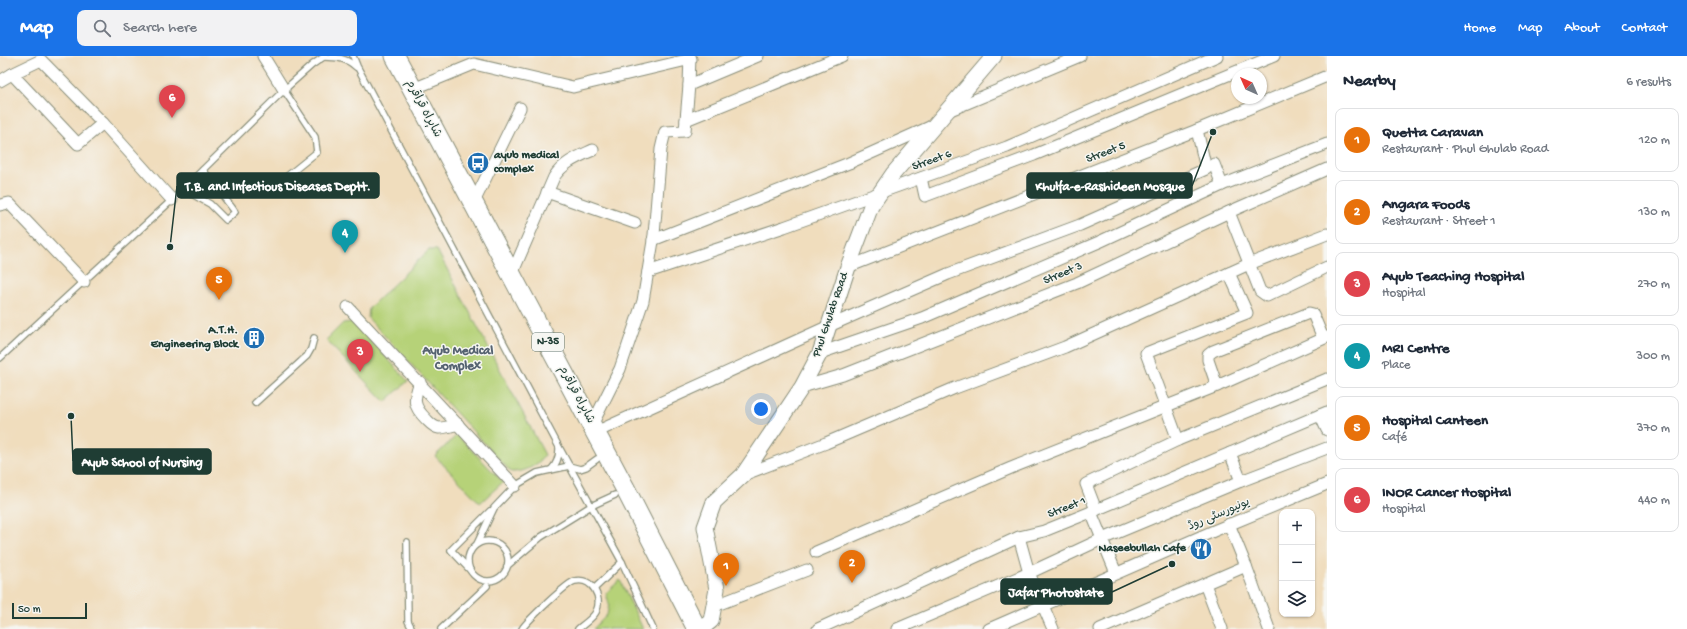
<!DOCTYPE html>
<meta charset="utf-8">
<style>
:root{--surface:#fff;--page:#f2f2f3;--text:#1f2937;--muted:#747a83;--line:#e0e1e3;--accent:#1a73e8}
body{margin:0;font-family:"Gochi Hand","Playpen Sans Arabic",sans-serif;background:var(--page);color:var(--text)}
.controls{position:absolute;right:12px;bottom:12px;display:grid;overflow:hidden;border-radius:8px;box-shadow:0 1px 3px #0004}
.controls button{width:36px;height:36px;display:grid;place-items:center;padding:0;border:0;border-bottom:1px solid var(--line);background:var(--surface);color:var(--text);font:20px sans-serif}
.compass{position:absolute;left:1231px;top:12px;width:36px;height:36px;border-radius:50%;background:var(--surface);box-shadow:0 1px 3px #0004;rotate:315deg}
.scale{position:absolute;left:12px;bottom:10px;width:75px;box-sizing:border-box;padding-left:4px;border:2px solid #1f3d34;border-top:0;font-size:11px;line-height:14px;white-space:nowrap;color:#1f3d34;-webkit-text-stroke:3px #f6f6f2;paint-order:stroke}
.you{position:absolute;left:761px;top:353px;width:14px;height:14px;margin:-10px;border:3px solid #fff;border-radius:50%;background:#1a73e8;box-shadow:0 0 0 6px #1a73e833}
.badge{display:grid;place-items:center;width:26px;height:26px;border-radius:50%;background:var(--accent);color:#fff;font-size:13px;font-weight:700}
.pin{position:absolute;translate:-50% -33px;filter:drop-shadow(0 1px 2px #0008)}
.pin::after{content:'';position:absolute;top:21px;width:14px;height:12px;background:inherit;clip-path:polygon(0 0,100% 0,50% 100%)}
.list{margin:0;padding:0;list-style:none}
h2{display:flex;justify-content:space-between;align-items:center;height:52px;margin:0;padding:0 16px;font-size:17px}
h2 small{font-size:13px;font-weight:400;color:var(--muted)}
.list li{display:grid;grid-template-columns:26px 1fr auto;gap:12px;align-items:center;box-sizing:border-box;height:64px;margin:0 8px 8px;padding:0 8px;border:1px solid var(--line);border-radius:8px}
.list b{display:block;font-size:15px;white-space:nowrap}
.list p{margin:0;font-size:13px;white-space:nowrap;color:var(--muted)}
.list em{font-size:13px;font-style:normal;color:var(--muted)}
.icon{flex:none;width:22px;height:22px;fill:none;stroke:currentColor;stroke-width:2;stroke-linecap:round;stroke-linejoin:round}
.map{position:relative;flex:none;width:1327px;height:573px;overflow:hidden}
header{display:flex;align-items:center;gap:24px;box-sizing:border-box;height:56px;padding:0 20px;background:var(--accent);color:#fff}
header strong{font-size:19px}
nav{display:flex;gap:22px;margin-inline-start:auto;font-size:14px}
.search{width:280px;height:36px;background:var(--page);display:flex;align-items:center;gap:10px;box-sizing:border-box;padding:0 14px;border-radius:8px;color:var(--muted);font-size:15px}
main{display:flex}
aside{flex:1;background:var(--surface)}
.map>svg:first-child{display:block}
</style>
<header>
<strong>Map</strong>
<div class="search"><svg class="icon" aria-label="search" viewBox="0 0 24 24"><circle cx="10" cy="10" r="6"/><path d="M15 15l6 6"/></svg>Search here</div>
<nav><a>Home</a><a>Map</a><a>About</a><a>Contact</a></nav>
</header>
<main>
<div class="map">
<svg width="1327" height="573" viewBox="0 0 1327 573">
<rect width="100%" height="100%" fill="#f6f6f2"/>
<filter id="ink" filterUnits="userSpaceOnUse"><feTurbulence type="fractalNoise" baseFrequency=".025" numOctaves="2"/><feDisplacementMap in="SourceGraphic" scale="8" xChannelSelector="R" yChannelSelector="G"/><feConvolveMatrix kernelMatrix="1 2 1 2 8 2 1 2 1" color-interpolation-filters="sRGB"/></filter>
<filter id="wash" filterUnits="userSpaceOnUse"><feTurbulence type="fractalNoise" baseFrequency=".012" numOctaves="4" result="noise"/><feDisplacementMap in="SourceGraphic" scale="16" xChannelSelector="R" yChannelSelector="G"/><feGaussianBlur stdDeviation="0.9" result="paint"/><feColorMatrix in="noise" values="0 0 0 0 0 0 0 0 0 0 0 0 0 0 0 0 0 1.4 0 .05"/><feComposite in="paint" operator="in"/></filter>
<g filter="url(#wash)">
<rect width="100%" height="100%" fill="#f0ddbd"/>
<!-- green -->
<g fill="#b6d278" stroke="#6a8856">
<path d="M429,194H437L545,399C536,411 525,416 511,416L368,262L369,252Z"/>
<path d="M350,266L356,268L408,325L385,346L326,284L343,267Z"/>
<path d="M457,379L503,426L480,447L435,400Z"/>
<path d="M620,524L643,573H593L607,559L609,548L606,537Z"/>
</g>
</g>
<g filter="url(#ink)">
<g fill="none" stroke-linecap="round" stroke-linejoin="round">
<!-- lane casing -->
<g stroke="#888d78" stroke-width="8">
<g id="lane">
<path d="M353,0L357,10L559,391L622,506L653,573"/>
<path d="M324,1C336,1 347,2 356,11"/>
<path d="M284,34L315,81L317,96L286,121"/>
<path d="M183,133L210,148L226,164L235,156L233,153L203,114"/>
<path d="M0,302L172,144L284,34L312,9L325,0"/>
<path d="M255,347L307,300L311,293L314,282"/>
<path d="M551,414C557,408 559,402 559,393"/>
<circle cx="488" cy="505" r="20"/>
<path d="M407,486L408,565L412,573"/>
<path d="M477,488L494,452L515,430L537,417L569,410L580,413L586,411L597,403"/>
<path d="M507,510L541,481L591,450L615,439"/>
<path d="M470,514L451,494L490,455"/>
<path d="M595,532L622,506"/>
<path d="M441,573L487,530"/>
<path d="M522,573C526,566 568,526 575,525C592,521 603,541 596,556C593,562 584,568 578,573"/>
</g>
</g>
<!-- street casing -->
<g stroke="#888d78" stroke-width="13">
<g id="street">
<path d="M263,0L284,34"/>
<path d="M12,18L41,4L103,67"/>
<path d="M0,25L12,18L78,88L103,67L172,144"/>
<path d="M689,29L758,0"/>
<path d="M413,33L474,8L573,31L691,3"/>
<path d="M948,55L1080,0"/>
<path d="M686,64L842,0"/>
<path d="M1214,108L1222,129"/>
<path d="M921,122L925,140L1034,99L1274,0"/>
<path d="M547,136L635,167"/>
<path d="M474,146L520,52"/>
<path d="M0,149L9,147L84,226"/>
<path d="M1229,156L1260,235L1267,240L1327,211"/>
<path d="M653,184L849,107L932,70"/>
<path d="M848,211L1197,74L1327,20"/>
<path d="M648,216L784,171L1007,91L1217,0"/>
<path d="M512,218L554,121C564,106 578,101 593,94"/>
<path d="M348,251L515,430"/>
<path d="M820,297L922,262L1099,186L1222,129L1327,88"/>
<path d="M420,326C413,344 413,350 426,363C430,367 433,371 439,372C446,372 451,370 458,368"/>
<path d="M1217,330L1208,304V299L1213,295L1309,257L1313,258L1323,282"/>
<path d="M802,331L843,319L1077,227L1229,156L1327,113"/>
<path d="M1320,359L1327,374"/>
<path d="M592,369L620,313L643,245L654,179L661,93L665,76L685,75L689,29L690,0"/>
<path d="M596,376L829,270L948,218L1080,169L1206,113L1197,74"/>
<path d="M1178,384L1146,297L1247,257L1229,217"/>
<path d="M743,419L826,387L955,332L1065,291L1249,208L1327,178"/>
<path d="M1241,425L1327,392"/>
<path d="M1096,454L1086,428L1178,384L1327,323"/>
<path d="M1091,456L1116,517"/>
<path d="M1019,481L1029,517L1053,573"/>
<path d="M816,496L1011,412L1217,330L1327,281"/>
<path d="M1246,510L1269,573"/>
<path d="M1205,528L1222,573"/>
<path d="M714,550L807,514"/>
<path d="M818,573L1019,481L1044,475L1091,456L1327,356"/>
<path d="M897,573L1029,517L1102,483L1241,425L1230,397"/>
<path d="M989,573L1216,474L1327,428"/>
<path d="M1100,573L1246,510L1229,468"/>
</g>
</g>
<!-- secondary casing -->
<g stroke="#888d78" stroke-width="17">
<path id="secondary" d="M701,573L711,565L717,533L705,471L714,446L743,419L802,331L820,297L848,211L871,150L893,118L994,0"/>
</g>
<!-- highway casing -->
<g stroke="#888d78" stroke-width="21">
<path id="highway" d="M395,0L626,434L697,573"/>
</g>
<!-- lane -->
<use href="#lane" stroke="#fff" stroke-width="5.5"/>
<!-- street -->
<use href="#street" stroke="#fff" stroke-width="11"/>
<!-- secondary -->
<use href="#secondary" stroke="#fff" stroke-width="15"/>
<!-- highway -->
<use href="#highway" stroke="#fff" stroke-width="19"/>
</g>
</g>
<!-- icons -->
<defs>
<g id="bus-disc" transform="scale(1.15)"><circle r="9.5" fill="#1f6fb2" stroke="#f6f6f2"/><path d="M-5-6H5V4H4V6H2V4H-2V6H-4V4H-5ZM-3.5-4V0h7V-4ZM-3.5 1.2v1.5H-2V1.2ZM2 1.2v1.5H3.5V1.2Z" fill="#fff"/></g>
<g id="building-disc" transform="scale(1.15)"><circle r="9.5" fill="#1f6fb2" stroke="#f6f6f2"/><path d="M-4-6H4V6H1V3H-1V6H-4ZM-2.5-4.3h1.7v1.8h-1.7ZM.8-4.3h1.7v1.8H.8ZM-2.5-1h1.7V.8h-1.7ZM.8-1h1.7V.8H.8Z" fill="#fff"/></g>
<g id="restaurant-disc" transform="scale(1.15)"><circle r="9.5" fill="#1f6fb2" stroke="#f6f6f2"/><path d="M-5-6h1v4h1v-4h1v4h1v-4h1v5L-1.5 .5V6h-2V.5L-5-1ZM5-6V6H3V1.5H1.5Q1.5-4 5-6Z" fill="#fff"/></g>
</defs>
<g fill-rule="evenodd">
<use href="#bus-disc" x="478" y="107"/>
<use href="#building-disc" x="254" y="282"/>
<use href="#restaurant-disc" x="1201" y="493"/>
</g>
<g text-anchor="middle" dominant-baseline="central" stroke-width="3" stroke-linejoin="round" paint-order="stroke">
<!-- shield labels -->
<rect fill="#f6f6f2" stroke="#60746d" stroke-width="1" x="532" y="277" width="32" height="18" rx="3"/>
<g font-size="11" font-weight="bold" fill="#1f3d34">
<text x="548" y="286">N-35</text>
</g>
<!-- street labels -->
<g font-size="12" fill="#1f3d34" stroke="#f6f6f2">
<text transform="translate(423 53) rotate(62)">شاہراہ قراقرم</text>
<text transform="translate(1106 97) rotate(-21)">Street 5</text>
<text transform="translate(932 105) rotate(-20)">Street 6</text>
<text transform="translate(1063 218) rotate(-23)">Street 3</text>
<text transform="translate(831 259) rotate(-71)">Phul Ghulab Road</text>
<text transform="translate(576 339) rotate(62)">شاہراہ قراقرم</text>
<text transform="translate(1067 452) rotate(-22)">Street 1</text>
<text transform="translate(1219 459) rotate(-23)">یونیورسٹی روڈ</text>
</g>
<!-- poi labels -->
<g font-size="12" font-weight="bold" fill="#1f3d34" stroke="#f6f6f2" text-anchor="end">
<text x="494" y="100" text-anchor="start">ayub medical<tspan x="494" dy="14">complex</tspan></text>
<text x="238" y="275">A.T.H.<tspan x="238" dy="14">Engineering Block</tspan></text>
<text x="1186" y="493">Naseebullah Cafe</text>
</g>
<!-- neighbourhood labels -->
<g font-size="13" font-weight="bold" fill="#566371" stroke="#f6f6f2">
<text x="458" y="295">Ayub Medical<tspan x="458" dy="15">Complex</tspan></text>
</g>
</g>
<!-- callouts -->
<path fill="none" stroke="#1f3d34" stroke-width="1.5" d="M1213 76L1192 130M170 191L177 130M71 360L73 405M1172 508L1112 536"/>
<g fill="#1f3d34" stroke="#f6f6f2" stroke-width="1.5">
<circle cx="1213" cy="76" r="4"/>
<circle cx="170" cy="191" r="4"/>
<circle cx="71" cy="360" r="4"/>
<circle cx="1172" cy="508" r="4"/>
</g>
<g fill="#1f3d34" stroke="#1f3d34" stroke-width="1.5">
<rect x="1027" y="117" width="165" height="25" rx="4"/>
<rect x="177" y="117" width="202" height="25" rx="4"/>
<rect x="73" y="393" width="138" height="25" rx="4"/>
<rect x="1001" y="523" width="111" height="25" rx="4"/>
</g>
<g font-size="13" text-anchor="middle" font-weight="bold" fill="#fff">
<text x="1110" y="134">Khulfa-e-Rashideen Mosque</text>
<text x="278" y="134">T.B. and Infectious Diseases Deptt.</text>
<text x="142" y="410">Ayub School of Nursing</text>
<text x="1056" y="540">Jafar Photostate</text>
</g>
</svg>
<div class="controls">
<button>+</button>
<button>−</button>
<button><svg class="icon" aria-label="layers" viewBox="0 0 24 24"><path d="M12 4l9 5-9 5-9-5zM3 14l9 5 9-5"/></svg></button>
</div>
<svg class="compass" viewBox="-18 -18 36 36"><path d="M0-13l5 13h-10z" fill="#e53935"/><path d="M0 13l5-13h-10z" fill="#747a83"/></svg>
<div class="scale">50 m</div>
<div class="you"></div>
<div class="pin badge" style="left:726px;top:530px;background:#e8710a">1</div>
<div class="pin badge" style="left:852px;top:527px;background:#e8710a">2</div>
<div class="pin badge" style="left:360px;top:316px;background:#e0444e">3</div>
<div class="pin badge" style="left:345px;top:197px;background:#0f9aa8">4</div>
<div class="pin badge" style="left:219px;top:244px;background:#e8710a">5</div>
<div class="pin badge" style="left:172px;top:62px;background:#e0444e">6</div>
</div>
<aside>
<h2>Nearby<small>6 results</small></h2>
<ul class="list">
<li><span class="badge" style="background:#e8710a">1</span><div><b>Quetta Caravan</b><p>Restaurant · Phul Ghulab Road</p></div><em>120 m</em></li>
<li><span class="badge" style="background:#e8710a">2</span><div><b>Angara Foods</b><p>Restaurant · Street 1</p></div><em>130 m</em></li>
<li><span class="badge" style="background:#e0444e">3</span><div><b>Ayub Teaching Hospital</b><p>Hospital</p></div><em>270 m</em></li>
<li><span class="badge" style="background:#0f9aa8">4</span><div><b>MRI Centre</b><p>Place</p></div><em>300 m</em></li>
<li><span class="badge" style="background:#e8710a">5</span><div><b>Hospital Canteen</b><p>Café</p></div><em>370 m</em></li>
<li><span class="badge" style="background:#e0444e">6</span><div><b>INOR Cancer Hospital</b><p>Hospital</p></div><em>440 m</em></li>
</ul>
</aside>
</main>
